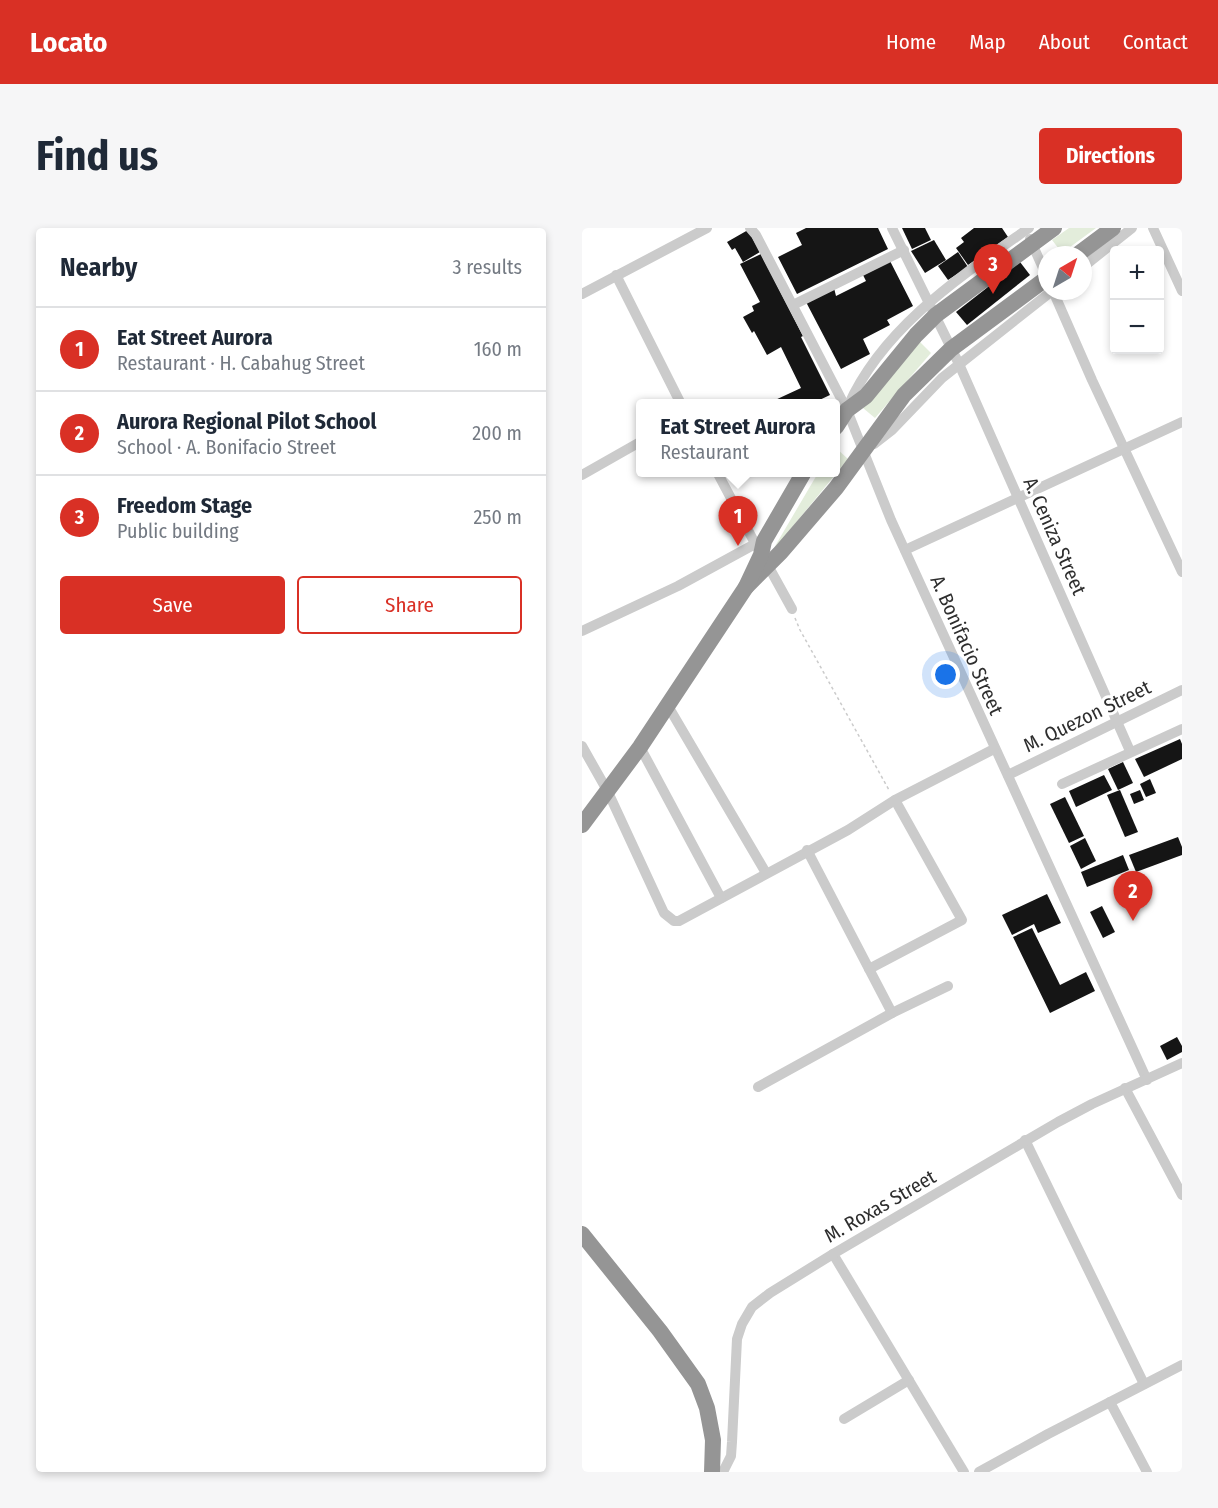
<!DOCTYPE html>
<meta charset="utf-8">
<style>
:root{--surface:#fff;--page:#f6f6f7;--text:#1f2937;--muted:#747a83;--line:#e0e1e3;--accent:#d93025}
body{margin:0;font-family:"Fira Sans Condensed",sans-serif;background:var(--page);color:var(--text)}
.controls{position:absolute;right:18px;top:18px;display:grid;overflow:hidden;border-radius:6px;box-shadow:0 3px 9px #0003}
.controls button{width:54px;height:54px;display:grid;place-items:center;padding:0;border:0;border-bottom:2px solid var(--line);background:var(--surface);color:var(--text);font:30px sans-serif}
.compass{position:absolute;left:456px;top:18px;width:54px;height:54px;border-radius:50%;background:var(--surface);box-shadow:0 3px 9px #0003;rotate:39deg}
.you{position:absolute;left:364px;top:447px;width:21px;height:21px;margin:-15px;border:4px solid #fff;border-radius:50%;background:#1a73e8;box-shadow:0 0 0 9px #1a73e833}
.badge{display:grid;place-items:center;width:39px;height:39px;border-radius:50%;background:var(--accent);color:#fff;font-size:20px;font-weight:700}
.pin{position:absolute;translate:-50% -50px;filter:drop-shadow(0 2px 3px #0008)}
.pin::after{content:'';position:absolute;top:32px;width:21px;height:18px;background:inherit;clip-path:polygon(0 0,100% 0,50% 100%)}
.popup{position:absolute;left:54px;top:171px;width:204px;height:78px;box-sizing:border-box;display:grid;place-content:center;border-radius:6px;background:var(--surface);filter:drop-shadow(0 2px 4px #0005);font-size:20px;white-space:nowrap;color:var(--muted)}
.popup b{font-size:22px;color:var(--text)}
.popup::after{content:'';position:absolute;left:50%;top:100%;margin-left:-12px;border:12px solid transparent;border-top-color:var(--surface)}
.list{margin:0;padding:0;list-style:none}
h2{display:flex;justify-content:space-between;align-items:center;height:78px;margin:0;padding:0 24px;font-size:26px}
h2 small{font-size:20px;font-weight:400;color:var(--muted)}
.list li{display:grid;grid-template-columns:39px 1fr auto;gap:18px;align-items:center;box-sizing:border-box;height:84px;padding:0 24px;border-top:2px solid var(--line)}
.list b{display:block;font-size:22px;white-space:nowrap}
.list p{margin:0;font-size:20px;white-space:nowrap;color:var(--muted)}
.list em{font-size:20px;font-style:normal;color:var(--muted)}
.actions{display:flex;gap:12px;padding:18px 24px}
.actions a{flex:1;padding:14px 0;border:2px solid var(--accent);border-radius:6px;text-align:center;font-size:21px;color:var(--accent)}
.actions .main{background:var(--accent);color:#fff}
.map{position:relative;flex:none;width:600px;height:1244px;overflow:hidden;border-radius:6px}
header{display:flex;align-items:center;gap:36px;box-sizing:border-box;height:84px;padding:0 30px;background:var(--accent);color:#fff}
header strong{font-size:28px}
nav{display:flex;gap:33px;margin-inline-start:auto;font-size:21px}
.intro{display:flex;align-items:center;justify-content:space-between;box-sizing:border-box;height:144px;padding:0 36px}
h1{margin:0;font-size:42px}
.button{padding:15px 27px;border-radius:6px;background:var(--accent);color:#fff;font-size:21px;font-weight:700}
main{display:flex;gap:36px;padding:0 36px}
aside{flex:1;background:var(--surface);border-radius:6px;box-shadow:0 3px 9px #0003}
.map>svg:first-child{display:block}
</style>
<header>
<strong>Locato</strong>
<nav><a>Home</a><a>Map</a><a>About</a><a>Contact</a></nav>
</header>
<div class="intro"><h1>Find us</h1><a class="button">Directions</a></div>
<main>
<aside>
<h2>Nearby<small>3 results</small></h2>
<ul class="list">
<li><span class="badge">1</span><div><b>Eat Street Aurora</b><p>Restaurant · H. Cabahug Street</p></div><em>160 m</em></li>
<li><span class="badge">2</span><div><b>Aurora Regional Pilot School</b><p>School · A. Bonifacio Street</p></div><em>200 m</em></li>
<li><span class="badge">3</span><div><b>Freedom Stage</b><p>Public building</p></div><em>250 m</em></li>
</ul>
<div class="actions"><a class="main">Save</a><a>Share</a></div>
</aside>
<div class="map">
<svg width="600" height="1244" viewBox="0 0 600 1244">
<rect width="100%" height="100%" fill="#fff"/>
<!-- green -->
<g fill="#e3eddb">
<path d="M487,0H514L480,25L470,12Z"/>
<path d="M338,114L349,125L293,190L281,180Z"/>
<path d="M254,220L266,231L189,325L236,245L254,244Z"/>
</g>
<!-- building -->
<g fill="#151515">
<path d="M224,0H296L306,21L215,66L196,29L220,17L214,5Z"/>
<path d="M320,0H343L349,12L330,21Z"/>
<path d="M392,0H420L426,9L386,37L374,20L382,14L379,10Z"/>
<path d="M166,2L178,24L161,34L153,20L150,22L145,14Z"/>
<path d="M352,12L364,32L343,45L329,23Z"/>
<path d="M376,24L386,39L366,52L356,38Z"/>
<path d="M179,26L221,108L219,109L248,167L229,176H192L191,173L219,160L199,119L185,127L172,103L170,105L161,89L172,83L170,78L178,74L158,36Z"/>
<path d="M307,31L331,78L305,92L308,97L281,111L288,126L259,141L224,74L252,60L254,68L284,53L280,45Z"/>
<path d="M438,34L448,47L385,97L374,84Z"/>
<path d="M598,511L600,516V531L562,549L553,531Z"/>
<path d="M541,534L551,555L536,562L526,541Z"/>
<path d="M522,547L530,562L494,579L487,563Z"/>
<path d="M568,551L574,565L564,569L558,556Z"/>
<path d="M538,562L556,604L543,609L525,567Z"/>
<path d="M558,562L562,572L552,576L548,566Z"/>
<path d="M483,569L502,608L487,615L468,576Z"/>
<path d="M596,609L600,619V627L554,644L547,627Z"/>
<path d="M503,610L514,633L499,641L488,618Z"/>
<path d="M541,627L547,642L505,659L499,644Z"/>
<path d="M465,666L479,695L456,705L452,696L430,707L420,687Z"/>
<path d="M520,678L533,704L521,710L508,684Z"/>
<path d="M450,700L478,757L504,744L513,763L468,785L431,709Z"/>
<path d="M595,809L600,818V824L585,832L578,818Z"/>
</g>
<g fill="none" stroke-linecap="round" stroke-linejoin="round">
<!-- path -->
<path stroke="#cbcbcb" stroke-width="1.5" stroke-dasharray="3 3" stroke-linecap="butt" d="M213,390L218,402L307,562"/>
<!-- minor -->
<g stroke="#cbcbcb" stroke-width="10">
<path d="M168,0L174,7L265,182L309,292L565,852"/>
<path d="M310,0L377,136L548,523"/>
<path d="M571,0L600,63"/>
<path d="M448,11L465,49"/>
<path d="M501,39L550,0"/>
<path d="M34,47L99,176"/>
<path d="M471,63L510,152L600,344"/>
<path d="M0,66L125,0"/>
<path d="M211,77L322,22"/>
<path d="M266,178C301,99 379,48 447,0"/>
<path d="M292,216L310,202L360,150L470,63"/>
<path d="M135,244L176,321"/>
<path d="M0,247L58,214"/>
<path d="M323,322L600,194"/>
<path d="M184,334L210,381"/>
<path d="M0,403L96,358L173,316"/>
<path d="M86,478L184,645"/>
<path d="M0,518L26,564L82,685L92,693H97L266,602L313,572L412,521"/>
<path d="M58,519L139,670"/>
<path d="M426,547L600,462"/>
<path d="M480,556L600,501"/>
<path d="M225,622L310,785"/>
<path d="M287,741L380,692L313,572"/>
<path d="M176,859L310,785L366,758"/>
<path d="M543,860L600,967"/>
<path d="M443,912L562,1156"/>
<path d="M251,1026L382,1244"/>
<path d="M528,1174L565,1244"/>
<path d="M262,1191L327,1152"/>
<path d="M141,1244L149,1228L150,1214L155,1111L160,1096L170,1079L188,1065L251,1026L476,894L510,876L600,835"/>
<path d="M397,1244L466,1206L600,1137"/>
</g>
<!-- highway -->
<g stroke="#959595" stroke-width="16">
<path d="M495,27L531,0"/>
<path d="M254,199L265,182L284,168L334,107L354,87L472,0"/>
<path d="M164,359L199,324L254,260L322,167L369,121L465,50"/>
<path d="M0,597L58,519L164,359L179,327L182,313L222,244"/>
<path d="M0,1006L78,1103L116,1156L125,1180L131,1212L130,1244"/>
</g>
</g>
<g text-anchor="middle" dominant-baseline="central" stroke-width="6" stroke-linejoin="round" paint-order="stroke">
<!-- street labels -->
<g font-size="20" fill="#2e2e2e" stroke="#fff">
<text transform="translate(473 308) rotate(66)">A. Ceniza Street</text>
<text transform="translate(385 417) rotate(66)">A. Bonifacio Street</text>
<text transform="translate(505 488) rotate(-26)">M. Quezon Street</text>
<text transform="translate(298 978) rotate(-30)">M. Roxas Street</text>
</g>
</g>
</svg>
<div class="controls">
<button>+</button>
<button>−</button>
</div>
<svg class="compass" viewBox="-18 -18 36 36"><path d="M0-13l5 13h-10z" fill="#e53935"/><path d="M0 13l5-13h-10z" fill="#747a83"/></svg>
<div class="you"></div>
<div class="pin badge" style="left:156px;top:318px">1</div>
<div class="popup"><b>Eat Street Aurora</b>Restaurant</div>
<div class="pin badge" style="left:551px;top:693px">2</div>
<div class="pin badge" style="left:411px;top:66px">3</div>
</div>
</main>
